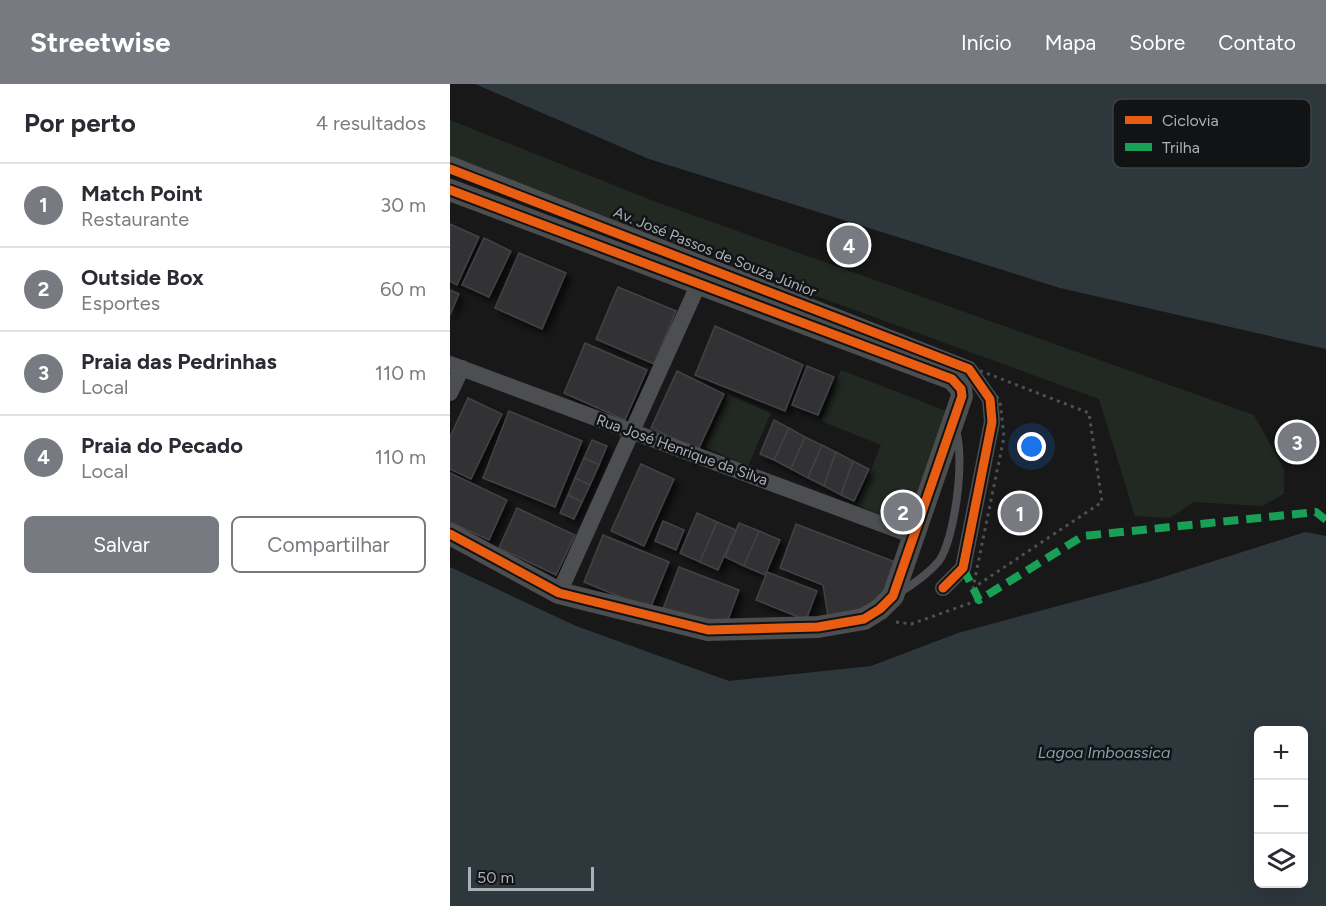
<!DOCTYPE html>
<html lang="pt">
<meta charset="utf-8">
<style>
:root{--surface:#fff;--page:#f2f2f3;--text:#2b2b33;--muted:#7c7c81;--line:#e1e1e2;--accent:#777b81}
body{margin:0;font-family:Figtree,sans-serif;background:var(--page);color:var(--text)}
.controls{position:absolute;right:18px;bottom:18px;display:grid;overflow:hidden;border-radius:9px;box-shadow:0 6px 24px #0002}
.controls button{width:54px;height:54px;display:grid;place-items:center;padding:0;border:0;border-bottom:2px solid var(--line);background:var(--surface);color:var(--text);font:30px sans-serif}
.scale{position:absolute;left:18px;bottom:15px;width:126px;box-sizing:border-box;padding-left:6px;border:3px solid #aab0b9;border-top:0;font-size:16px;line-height:21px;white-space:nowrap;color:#aab0b9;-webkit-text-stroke:4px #121314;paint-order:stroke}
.you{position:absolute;left:582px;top:363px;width:21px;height:21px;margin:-15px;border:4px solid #fff;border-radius:50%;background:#1a73e8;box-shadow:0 0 0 9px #1a73e833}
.badge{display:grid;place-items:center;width:39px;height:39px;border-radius:50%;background:var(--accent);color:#fff;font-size:20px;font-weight:700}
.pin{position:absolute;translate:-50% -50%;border:3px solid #fff;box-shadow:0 2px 6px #0006}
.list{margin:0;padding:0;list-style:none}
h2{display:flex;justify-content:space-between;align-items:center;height:78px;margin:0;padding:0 24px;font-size:26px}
h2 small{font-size:20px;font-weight:400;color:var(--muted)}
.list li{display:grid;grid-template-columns:39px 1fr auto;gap:18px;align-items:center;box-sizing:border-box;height:84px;padding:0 24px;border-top:2px solid var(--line)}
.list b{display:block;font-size:22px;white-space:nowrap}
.list p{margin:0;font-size:20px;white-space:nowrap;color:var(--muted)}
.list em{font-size:20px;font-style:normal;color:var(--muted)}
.actions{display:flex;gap:12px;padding:18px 24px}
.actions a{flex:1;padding:14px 0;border:2px solid var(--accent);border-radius:9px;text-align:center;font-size:21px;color:var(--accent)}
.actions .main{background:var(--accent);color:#fff}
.icon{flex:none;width:33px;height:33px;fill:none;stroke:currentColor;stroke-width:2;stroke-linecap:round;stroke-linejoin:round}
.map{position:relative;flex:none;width:876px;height:822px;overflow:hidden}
header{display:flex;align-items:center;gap:36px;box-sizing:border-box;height:84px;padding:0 30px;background:var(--accent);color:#fff}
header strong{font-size:28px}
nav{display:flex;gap:33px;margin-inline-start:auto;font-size:21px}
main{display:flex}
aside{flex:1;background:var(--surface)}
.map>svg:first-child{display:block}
</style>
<header>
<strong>Streetwise</strong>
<nav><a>Início</a><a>Mapa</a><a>Sobre</a><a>Contato</a></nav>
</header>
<main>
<aside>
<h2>Por perto<small>4 resultados</small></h2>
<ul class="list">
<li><span class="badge">1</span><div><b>Match Point</b><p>Restaurante</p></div><em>30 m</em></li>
<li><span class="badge">2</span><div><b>Outside Box</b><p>Esportes</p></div><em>60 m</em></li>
<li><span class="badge">3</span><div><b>Praia das Pedrinhas</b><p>Local</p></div><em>110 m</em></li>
<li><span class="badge">4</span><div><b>Praia do Pecado</b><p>Local</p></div><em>110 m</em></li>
</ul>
<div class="actions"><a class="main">Salvar</a><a>Compartilhar</a></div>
</aside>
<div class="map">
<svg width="876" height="822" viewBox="0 0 876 822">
<defs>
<filter id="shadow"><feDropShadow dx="5" dy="5" stdDeviation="3" flood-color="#0009"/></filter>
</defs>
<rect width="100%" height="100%" fill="#181819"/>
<!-- green -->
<g fill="#222923">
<path d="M0,36L206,118L804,331L834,385V410L812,422L743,418L720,434L685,432L649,315L281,181L0,74Z"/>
<path d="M391,286L501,329L466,421L447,413L439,434L407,421L431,361L371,337Z"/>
<path d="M278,310L321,329L298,382L255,363Z"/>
</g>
<!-- water -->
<g fill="#2e373c" fill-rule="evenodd">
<path d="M25,0H876V265L610,204L199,75Z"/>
<path d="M855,448L876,452V822H0V483L126,542L279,597L421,582L508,549L701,497ZM854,646V800H808V646Z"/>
</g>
<!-- building -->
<g fill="#333334" stroke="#414245" stroke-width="1.5" filter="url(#shadow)">
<path d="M0,140L29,153L7,201L0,197Z"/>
<path d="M34,154L61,167L39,213L12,201Z"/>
<path d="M69,169L116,189L92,245L45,224Z"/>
<path d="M168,203L226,227L204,280L146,255Z"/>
<path d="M0,206L9,210L0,231Z"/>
<path d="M265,242L353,281L335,327L245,291Z"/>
<path d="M135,259L197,286L175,336L114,309Z"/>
<path d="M357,282L384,293L368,331L342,321Z"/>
<path d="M227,287L274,310L248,366L201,344Z"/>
<path d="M18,314L52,330L21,395L0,385V353Z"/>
<path d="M59,327L132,357L105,423L33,394Z"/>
<path d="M324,336L339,344L324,376L310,370Z"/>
<path d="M339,344L355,353L341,385L324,376Z"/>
<path d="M355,353L372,361L358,394L341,385Z"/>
<path d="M142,356L157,362L149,381L134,374Z"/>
<path d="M372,361L386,368L374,402L358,394Z"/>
<path d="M386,368L403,377L391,411L374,402Z"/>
<path d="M134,374L149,381L140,401L125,394Z"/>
<path d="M403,377L419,385L404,417L391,411Z"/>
<path d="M191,380L224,395L194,462L161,447Z"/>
<path d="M0,389L57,416L39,456L0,438Z"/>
<path d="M125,394L140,401L132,418L118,411Z"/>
<path d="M118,411L132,418L124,435L110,429Z"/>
<path d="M448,416L465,423L458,440L441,433Z"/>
<path d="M67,424L125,451L106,491L49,464Z"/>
<path d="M247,429L267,438L250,478L230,469Z"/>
<path d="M213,437L234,446L226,466L205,457Z"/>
<path d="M267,438L286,446L268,486L250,478Z"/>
<path d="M289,439L309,447L294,482L275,473Z"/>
<path d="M346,440L445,478L430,517L395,531L378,533L373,501L330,484Z"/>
<path d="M309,447L330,456L315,491L294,482Z"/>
<path d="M153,451L219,478L200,525L134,498Z"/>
<path d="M229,483L289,506L276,541L213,525Z"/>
<path d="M317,488L367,507L356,536L306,516Z"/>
</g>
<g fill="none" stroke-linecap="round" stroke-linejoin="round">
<!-- path -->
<g stroke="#4e5053" stroke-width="3" stroke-dasharray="3 4.5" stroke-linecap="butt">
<path d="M523,284L639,329L652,418L523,504L554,353L550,317Z"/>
<path d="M446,538L461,540L529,516"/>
</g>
<!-- lane -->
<path stroke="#4d4e51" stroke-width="8" d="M449,509C462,501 479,489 489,477C505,455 516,369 505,345"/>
<!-- street -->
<g stroke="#4d4e51" stroke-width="16">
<path d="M0,80L519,285L540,315L542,338L513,484L493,504"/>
<path d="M0,280L464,452"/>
<path d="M0,309L12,284"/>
<path d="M109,509L249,199"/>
</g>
<!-- secondary -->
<path stroke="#4c4d4f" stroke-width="22" d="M0,106L502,295L511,305L512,312L443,512L430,525L414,535L368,543L258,546L109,509L0,450"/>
<!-- quiet -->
<path stroke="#1a9f57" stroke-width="8" stroke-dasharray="15 8" stroke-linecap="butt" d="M513,484L529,516L633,452L866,428L876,436"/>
<!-- cycleway casing -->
<g stroke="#121314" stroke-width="13">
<g id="cycleway">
<path d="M0,85L519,285L540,315L542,338L513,484L493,504"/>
<path d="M0,106L502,295L511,305L512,312L443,512L430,525L414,535L368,543L258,546L109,509L0,450"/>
</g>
</g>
<!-- cycleway -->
<use href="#cycleway" stroke="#e95d12" stroke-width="9"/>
</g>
<g text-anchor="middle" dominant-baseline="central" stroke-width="5" stroke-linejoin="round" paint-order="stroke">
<!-- street labels -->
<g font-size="15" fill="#aab0b9" stroke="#121314">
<text transform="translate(265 168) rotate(22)">Av. José Passos de Souza Júnior</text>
<text transform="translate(232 366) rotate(20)">Rua José Henrique da Silva</text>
</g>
<!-- water labels -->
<g font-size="16" font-style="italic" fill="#83a0b2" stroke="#121314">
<text x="654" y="668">Lagoa Imboassica</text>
</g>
</g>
<!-- legend -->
<rect x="663" y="15" width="198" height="69" rx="9" fill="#121314" stroke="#404246" stroke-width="1.5"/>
<rect x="675" y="32" width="27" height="8" fill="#e95d12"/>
<rect x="675" y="59" width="27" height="8" fill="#1a9f57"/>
<g font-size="16" fill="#aab0b9">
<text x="712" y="42">Ciclovia</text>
<text x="712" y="69">Trilha</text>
</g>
</svg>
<div class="controls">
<button>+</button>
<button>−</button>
<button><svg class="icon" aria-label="layers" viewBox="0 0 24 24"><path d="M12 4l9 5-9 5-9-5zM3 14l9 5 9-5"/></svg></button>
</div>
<div class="scale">50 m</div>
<div class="you"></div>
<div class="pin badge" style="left:570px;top:429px">1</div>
<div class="pin badge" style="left:453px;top:428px">2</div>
<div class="pin badge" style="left:847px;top:358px">3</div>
<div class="pin badge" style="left:399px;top:161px">4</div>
</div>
</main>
